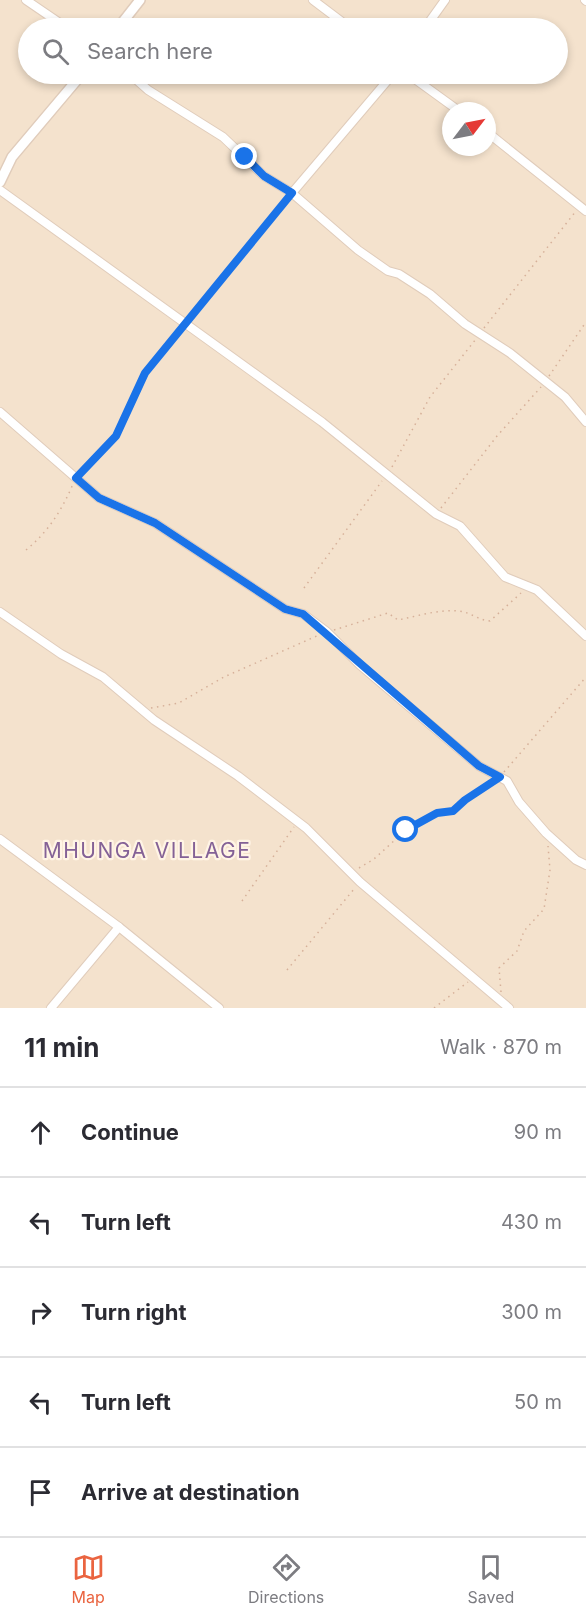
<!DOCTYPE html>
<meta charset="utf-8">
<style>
:root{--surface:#fff;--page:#f2f2f3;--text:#2b2b33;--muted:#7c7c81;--line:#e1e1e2;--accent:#ea6440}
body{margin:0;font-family:Inter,sans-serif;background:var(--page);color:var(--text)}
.compass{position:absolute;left:442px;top:102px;width:54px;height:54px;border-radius:50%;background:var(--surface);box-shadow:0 3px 9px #0003;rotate:58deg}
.stop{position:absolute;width:18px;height:18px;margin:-14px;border:4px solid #1a73e8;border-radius:50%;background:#fff}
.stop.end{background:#1a73e8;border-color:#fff;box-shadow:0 2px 6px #0008}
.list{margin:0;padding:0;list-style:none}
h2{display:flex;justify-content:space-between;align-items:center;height:78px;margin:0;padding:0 24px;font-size:26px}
h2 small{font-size:20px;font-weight:400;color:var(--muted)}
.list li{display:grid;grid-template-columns:39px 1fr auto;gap:18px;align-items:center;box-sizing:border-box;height:90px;padding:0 24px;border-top:2px solid var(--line)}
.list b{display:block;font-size:22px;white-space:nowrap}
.list em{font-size:20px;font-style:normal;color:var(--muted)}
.icon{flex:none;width:33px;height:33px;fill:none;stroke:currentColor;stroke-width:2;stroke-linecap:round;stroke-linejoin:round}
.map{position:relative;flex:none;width:586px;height:1008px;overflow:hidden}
.search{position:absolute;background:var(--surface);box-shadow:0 3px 9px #0003;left:18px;right:18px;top:18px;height:66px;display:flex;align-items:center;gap:15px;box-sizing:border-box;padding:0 21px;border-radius:33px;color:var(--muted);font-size:22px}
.sheet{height:528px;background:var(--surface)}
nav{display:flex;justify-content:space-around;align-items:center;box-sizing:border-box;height:84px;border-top:2px solid var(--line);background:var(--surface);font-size:16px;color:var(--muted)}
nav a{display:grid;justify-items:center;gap:3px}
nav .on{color:var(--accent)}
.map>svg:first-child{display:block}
</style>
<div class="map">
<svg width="586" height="1008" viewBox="0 0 586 1008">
<rect width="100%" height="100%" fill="#fcf0de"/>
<!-- residential -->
<path fill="#f4e2cd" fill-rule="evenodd" d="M0,0H586V1008H0ZM28,28H558V74H28ZM451,111H487V147H451Z"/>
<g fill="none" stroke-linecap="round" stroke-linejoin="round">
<!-- minor casing -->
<g stroke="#e0ccbb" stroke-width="10">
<g id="minor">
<path d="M26,0L67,28"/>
<path d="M313,0L350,28"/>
<path d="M585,0L586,1"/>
<path d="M425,28L445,0"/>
<path d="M130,74L148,90L223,137L264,176L292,193L358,250L388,271L399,274L430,294L465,324L510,353L565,397L586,422"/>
<path d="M408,74L459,111"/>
<path d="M487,132L586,211"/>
<path d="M0,190L322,422L436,514L460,526L505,577L537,590L586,636"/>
<path d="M292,193L393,74"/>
<path d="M0,412L99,498L155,523L285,609L303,614L327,632L360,665L479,766L507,781L519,802L546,833L576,860L586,865"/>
<path d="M0,612L61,654L103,677L154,720L238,776L306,828L360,882L509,1008"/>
<path d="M0,839L119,927L219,1008"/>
<path d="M51,1008L119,927"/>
</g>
</g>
<!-- tertiary casing -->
<g stroke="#e0ccbb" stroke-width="12">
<g id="tertiary">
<path d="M118,28L140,0"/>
<path d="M0,182L12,157L82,74"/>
</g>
</g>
<!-- path -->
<g stroke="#d6b099" stroke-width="1.5" stroke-dasharray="1.5 4.5" stroke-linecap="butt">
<path d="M191,318L288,198"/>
<path d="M484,328L576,211"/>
<path d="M549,376L586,322"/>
<path d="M392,467L430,397L476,339"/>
<path d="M81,473L116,436L145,373L182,329"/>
<path d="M441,508L497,436L541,387"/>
<path d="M26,550C48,532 62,510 73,484"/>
<path d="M304,588L382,481"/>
<path d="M334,630L388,613L398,620C418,616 439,609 459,611C470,612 478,620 490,621L521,593"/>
<path d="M151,708L179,703L224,677L319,635"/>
<path d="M504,772L586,677"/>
<path d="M359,868L374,859L406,830L437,813L453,811L491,782"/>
<path d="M242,901L294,827"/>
<path d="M287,970L354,889"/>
<path d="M501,992L499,968L517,951L524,931L544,909L550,870L548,846"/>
<path d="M434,1008L468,982"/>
</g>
<!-- minor -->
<use href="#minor" stroke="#fff" stroke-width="8"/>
<!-- tertiary -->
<use href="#tertiary" stroke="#fff" stroke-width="9"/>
</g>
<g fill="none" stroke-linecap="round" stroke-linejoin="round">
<!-- route -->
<path stroke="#1a73e8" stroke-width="8" d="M245,157L264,176L292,193L145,373L116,436L76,478L99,498L155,523L285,609L303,614L479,766L500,777L465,800L453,811L437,813L406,830"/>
</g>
<g text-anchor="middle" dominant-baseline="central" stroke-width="4.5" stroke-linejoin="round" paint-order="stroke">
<!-- quarter labels -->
<g font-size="21" letter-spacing="1.5" fill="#846196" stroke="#fff4e5">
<text x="147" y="850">MHUNGA VILLAGE</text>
</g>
</g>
</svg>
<svg class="compass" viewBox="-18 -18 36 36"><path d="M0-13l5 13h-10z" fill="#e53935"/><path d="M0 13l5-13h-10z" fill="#7c7c81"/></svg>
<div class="stop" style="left:406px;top:830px"></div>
<div class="stop end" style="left:245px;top:157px"></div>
<div class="search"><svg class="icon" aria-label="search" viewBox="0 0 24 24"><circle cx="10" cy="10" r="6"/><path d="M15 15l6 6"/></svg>Search here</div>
</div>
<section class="sheet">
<h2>11 min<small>Walk · 870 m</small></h2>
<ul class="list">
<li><svg class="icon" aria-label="ahead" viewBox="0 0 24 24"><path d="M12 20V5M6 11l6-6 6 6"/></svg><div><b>Continue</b></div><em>90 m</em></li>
<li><svg class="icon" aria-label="left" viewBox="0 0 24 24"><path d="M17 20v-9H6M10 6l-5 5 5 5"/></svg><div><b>Turn left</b></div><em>430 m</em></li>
<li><svg class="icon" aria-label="right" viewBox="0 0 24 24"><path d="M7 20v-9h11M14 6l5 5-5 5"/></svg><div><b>Turn right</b></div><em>300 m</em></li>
<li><svg class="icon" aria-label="left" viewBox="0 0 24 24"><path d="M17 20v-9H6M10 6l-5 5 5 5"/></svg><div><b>Turn left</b></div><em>50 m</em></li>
<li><svg class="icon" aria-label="arrive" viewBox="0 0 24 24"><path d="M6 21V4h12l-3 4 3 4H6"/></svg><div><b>Arrive at destination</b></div></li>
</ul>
</section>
<nav>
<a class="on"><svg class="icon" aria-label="map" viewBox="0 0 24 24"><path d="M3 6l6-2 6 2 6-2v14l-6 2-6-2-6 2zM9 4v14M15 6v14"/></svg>Map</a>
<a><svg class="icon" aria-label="directions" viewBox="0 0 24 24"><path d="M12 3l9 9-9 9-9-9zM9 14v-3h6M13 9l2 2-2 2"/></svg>Directions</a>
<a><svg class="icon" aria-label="saved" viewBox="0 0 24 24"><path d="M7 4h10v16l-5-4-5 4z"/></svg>Saved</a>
</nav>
